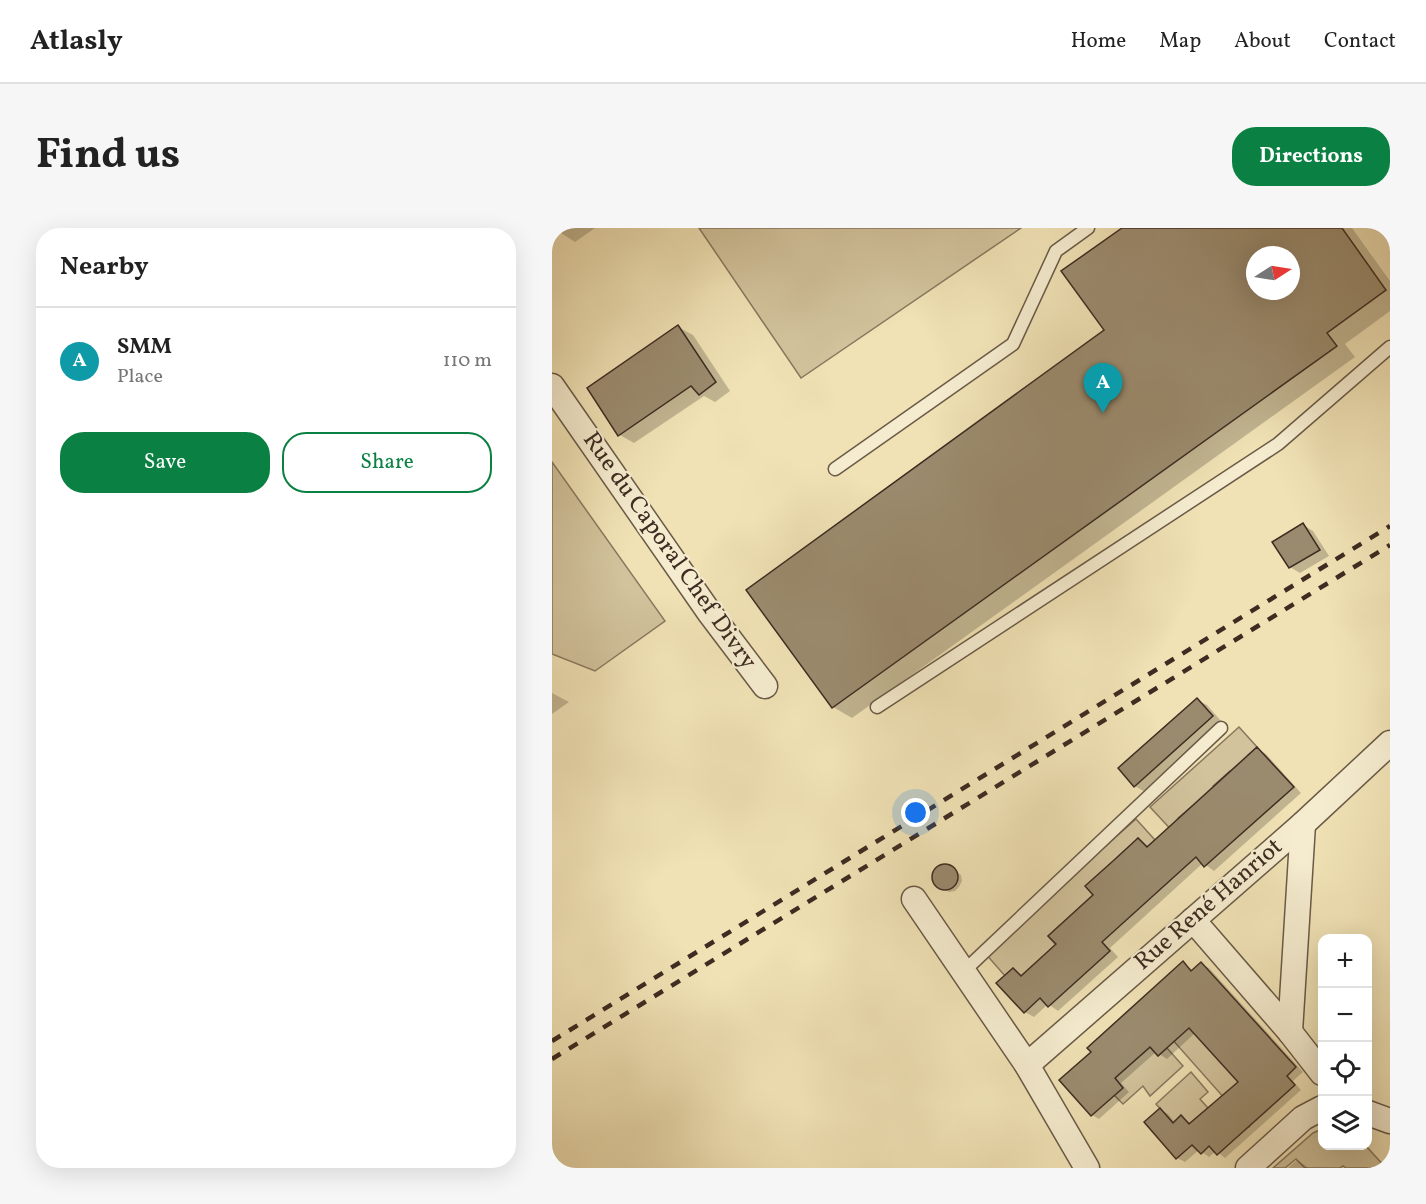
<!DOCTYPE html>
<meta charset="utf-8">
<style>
:root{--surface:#fff;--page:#f6f6f6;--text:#222;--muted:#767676;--line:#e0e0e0;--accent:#0b8043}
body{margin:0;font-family:Vollkorn,serif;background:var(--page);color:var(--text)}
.controls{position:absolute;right:18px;bottom:18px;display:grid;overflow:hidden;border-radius:12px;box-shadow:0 6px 24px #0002}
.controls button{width:54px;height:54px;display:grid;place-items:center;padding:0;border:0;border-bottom:2px solid var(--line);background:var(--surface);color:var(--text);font:30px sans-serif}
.compass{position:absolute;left:694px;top:18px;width:54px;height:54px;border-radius:50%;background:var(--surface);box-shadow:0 6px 24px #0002;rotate:78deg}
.you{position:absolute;left:364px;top:585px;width:21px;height:21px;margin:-15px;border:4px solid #fff;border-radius:50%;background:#1a73e8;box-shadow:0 0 0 9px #1a73e833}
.badge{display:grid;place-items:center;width:39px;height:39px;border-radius:50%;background:var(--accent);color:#fff;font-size:20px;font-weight:700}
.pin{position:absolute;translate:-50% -50px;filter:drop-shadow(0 2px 3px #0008)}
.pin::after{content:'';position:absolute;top:32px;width:21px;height:18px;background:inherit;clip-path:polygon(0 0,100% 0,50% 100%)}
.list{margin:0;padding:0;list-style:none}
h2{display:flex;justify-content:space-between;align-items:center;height:78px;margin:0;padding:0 24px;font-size:26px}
h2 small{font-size:20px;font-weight:400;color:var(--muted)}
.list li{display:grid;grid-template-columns:39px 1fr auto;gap:18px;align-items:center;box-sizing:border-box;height:108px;padding:0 24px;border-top:2px solid var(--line)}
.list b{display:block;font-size:22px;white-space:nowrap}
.list p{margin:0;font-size:20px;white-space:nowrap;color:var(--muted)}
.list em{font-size:20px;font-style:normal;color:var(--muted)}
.actions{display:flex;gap:12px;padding:18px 24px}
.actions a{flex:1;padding:14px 0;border:2px solid var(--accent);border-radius:24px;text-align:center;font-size:21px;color:var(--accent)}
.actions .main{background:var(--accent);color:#fff}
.icon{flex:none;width:33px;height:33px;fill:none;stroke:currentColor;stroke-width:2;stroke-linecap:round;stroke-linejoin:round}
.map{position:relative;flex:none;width:838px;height:940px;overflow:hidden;border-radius:24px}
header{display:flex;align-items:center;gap:36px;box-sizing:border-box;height:84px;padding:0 30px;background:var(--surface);border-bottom:2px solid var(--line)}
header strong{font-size:28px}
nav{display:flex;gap:33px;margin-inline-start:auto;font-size:21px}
.intro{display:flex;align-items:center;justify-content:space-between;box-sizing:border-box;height:144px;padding:0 36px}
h1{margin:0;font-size:42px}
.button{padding:15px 27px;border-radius:24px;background:var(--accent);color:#fff;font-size:21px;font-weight:700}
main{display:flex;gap:36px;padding:0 36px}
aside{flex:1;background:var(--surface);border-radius:24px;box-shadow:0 6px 24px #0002}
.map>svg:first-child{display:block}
</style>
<header>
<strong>Atlasly</strong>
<nav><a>Home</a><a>Map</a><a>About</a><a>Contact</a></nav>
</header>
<div class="intro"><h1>Find us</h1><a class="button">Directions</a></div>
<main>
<aside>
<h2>Nearby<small></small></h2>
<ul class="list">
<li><span class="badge" style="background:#0f9aa8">A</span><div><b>SMM</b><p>Place</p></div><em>110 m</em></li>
</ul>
<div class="actions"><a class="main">Save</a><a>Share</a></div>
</aside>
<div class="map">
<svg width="838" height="940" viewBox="0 0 838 940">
<rect width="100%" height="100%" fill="#f0e2b5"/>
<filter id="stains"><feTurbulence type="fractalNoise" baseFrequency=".00333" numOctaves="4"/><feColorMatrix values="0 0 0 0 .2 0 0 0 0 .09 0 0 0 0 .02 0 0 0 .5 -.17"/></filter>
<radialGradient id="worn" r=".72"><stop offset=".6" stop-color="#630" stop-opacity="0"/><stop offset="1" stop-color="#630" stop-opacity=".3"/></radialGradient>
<!-- green -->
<g fill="#d2c39c" stroke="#88785f" stroke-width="1.5">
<path d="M147,0H469L249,150Z"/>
<path d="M0,234L113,393L43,443L0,426Z"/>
<path d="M687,499L705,519L696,527L704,537L678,543L661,558L669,568L652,584L644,575L626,590L625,608L598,579Z"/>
<path d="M584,591L603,612L595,619L586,610L541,667L496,708L504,717L469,748L461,740L453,748L433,725Z"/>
<path d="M602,761L689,840L697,898L603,792Z"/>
<path d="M598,819L606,828L615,820L631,838L598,868L591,858L571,876L562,867L563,850Z"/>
<path d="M639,844L656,864L648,871L656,880L637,896L629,887L621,895L604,876Z"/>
<path d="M770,901V918H814L834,940H794L791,938L788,940H753L744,931L733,940H721L761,905Z"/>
</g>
<!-- shadow -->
<g fill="#0003" fill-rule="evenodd">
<path d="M1,0H43L23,14Z"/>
<path d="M572,0H800L838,53V83L793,116L803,129L300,490L281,479L554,102ZM703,27H739V63H703Z"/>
<path d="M126,99L141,107L178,163L163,174L152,168L82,215L68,207Z"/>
<path d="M751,297L761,303L777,328L748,345L738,339Z"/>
<path d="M0,465L17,474L0,486Z"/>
<path d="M645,472L655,477L670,494L593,564L583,558Z"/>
<path d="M705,521L714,526L749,565L662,643L651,635L558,720L566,729L506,783L496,776L482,789L473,784L447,755L461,742L471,748L506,716L586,612L597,619Z"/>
<path d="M395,638L409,647L410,653L407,659L403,663L397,664L384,656L382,650L385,642Z"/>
<path d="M631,735L642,743L649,736L657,740L751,844L741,853L749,862L673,930L664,923L657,929L647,922L633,934L625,930L608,882L616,886L623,895L630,889L640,896L688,854L643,805L615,831L604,824L569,855L577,864L547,891L540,887L541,824Z"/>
<path d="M745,932L754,938L756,940H736Z"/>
</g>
<!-- building -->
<g fill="#9b8b6e" stroke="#3e2c22" stroke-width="1.5" fill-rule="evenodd">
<path d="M570,0H790L834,62L775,105L785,118L280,480L194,362L552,102L509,43ZM703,27H739V63H703Z"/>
<path d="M126,97L164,154L147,167L139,158L66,208L35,160Z"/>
<path d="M751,295L768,322L737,340L720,314Z"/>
<path d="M645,470L661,488L582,559L566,540Z"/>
<path d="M705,519L742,559L652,639L644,629L550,714L558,723L496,779L488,770L472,785L444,755L461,740L469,748L504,716L496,708L541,667L533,658L561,633L586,610L595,619Z"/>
<circle cx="393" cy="649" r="13"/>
<path d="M631,733L639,743L649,734L744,839L735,848L743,857L665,927L657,918L649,926L640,917L624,931L592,894L608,880L621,895L629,887L637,896L686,854L637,800L606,828L598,819L563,850L571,860L539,888L507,852L539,824L535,820Z"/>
</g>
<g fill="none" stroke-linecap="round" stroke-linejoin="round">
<!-- lane casing -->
<g stroke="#6a5a47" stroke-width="15">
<g id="lane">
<path d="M283,241L461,116L504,23L536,0"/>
<path d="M325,479L726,216L838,119"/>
<path d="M411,744L669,500"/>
</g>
</g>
<!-- street casing -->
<g stroke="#6a5a47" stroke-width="27">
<g id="street">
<path d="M0,158L157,384L213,458"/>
<path d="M362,671L475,837L535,940"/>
<path d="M641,692L738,804L770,845"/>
<path d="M738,804L751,596"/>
<path d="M475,837L751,596L838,515"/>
<path d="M816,885L838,893"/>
<path d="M696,940L751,890L770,880"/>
</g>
</g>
<!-- lane -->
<use href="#lane" stroke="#f5eccf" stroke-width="12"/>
<!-- street -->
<use href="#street" stroke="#f5eccf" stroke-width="24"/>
<!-- rail -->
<g stroke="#3e2c22" stroke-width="4.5" stroke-dasharray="10 10" stroke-linecap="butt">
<path d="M0,813L838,298"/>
<path d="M0,831L838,317"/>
</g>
</g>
<g text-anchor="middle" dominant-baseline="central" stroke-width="4.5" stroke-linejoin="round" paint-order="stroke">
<!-- street labels -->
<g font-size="24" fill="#3e2c22" stroke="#f5eccf">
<text transform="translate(117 323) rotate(55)">Rue du Caporal Chef Divry</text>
<text transform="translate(657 677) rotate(-41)">Rue René Hanriot</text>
</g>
</g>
<rect width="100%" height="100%" filter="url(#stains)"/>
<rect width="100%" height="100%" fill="url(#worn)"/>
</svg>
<div class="controls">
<button>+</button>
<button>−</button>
<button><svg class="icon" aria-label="locate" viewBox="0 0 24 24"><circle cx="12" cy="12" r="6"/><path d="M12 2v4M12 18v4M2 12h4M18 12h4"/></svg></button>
<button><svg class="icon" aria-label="layers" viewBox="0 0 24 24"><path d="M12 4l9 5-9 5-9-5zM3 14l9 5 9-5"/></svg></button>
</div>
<svg class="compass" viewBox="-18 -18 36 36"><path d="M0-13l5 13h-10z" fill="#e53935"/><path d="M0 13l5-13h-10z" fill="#767676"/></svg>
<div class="you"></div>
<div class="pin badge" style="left:551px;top:185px;background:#0f9aa8">A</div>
</div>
</main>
